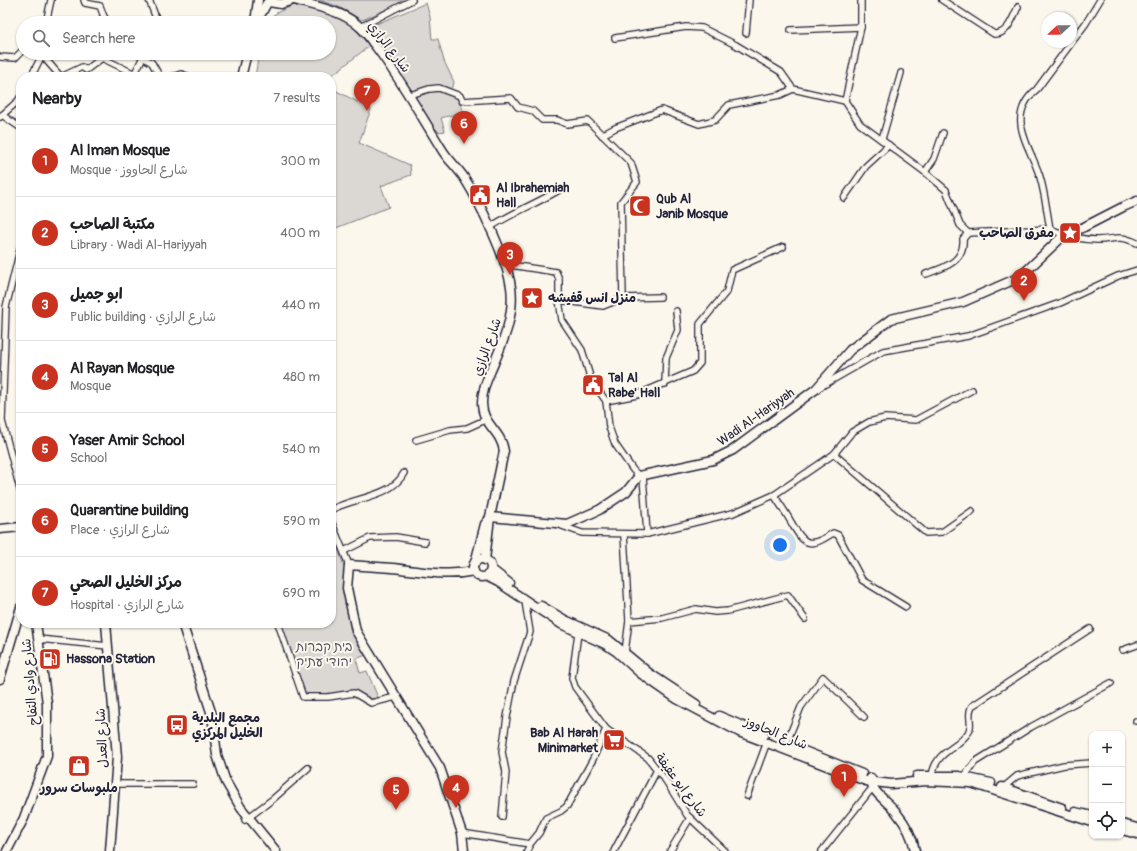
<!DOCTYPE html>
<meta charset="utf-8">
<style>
:root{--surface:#fff;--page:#f6f6f6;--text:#202124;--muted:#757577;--line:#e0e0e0;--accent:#c8321e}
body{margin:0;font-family:Pangolin,"Playpen Sans Arabic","Playpen Sans Hebrew",sans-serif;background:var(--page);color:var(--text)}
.controls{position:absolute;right:12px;bottom:12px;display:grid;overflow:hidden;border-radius:8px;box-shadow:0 1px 3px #0004}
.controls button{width:36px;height:36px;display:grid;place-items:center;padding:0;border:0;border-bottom:1px solid var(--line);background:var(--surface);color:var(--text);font:20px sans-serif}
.compass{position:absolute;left:1041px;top:12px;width:36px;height:36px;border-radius:50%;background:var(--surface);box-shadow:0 1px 3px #0004;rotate:248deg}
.you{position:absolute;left:780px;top:545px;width:14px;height:14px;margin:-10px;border:3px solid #fff;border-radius:50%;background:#1a73e8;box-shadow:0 0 0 6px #1a73e833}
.badge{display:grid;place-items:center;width:26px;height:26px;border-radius:50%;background:var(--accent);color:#fff;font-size:13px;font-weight:700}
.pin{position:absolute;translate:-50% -33px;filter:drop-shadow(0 1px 2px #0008)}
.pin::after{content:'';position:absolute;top:21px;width:14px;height:12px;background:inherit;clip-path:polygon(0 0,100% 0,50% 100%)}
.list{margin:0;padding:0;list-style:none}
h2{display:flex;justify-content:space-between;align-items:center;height:52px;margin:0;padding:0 16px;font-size:17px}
h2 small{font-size:13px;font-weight:400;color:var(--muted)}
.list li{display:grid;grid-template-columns:26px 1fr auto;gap:12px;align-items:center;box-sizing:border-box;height:72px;padding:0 16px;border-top:1px solid var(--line)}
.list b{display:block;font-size:15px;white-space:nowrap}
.list p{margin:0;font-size:13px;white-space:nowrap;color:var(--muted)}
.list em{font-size:13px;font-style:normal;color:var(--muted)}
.icon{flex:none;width:22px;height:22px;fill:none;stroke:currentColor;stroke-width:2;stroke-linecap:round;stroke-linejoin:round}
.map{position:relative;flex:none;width:1137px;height:851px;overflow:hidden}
.search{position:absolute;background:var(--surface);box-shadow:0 1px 3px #0004;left:16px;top:16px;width:320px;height:44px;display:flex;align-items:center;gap:10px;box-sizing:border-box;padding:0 14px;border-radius:22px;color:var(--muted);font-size:15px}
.panel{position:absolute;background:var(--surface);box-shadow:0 1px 3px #0004;left:16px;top:72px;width:320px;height:556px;border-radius:16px}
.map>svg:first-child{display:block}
</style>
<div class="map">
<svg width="1137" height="851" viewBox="0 0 1137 851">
<rect width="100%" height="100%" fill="#fbf7ec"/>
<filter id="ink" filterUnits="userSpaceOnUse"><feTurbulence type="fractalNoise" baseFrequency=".025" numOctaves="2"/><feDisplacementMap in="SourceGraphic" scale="8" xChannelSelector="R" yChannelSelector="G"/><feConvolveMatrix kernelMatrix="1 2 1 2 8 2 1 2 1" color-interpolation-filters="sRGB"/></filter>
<g filter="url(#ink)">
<!-- green -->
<g fill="#dbd8d3" stroke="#7e7d87">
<path d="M318,0H408L362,20L337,6Z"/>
<path d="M426,3L430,17L432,39H438L444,61L454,82L453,86L450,89C437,83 426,87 414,92L407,86L371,34L374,25Z"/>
<path d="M294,5L334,14L354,26L369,46L330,77H255L259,53H329V23H267L276,13Z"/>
<path d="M331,88L371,109L359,143L410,165L411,175L381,186L389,207L336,228L331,222Z"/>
<path d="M436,90L458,98L463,112L441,118L445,131L439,132L429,122L415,99L416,96Z"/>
<path d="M331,534H333L345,569L351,625L366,655L356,659L360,673L367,671L379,700L368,698L355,691L317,697L306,693L301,685L281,623H331Z"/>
</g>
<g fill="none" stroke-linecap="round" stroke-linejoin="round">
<!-- street casing -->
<g stroke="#22223b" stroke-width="8">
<g id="street">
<path d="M84,0L85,3L100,6L104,17"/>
<path d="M149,0L156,18V23"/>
<path d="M861,0V27L845,101L860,124L925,172L946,190L960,225L968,233L1050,229"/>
<path d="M942,0L994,34C1008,35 1013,17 1018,7"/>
<path d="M1100,0L1086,23L1037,89C1004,117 1030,145 1040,177C1045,194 1047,212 1050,229C1064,235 1081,240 1097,240C1115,240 1119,234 1137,243"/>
<path d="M46,23L51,0"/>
<path d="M97,23L104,17L109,23"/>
<path d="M360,27L412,0"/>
<path d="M791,30L861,27"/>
<path d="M746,33L749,0"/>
<path d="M615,38L686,27L702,28L736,45L781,72L793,89L845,101"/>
<path d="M40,53L61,77"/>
<path d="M137,53L152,63L160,77"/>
<path d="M0,57L15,58L23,50"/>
<path d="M31,77L42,55L46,53"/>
<path d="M61,77L82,67L86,70L102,58L135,74"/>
<path d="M133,77L145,53"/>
<path d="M172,77L181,74L190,77"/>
<path d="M410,95L429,89L439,88L460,96L462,101L511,98L518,107L533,111L542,120H557L567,124L588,121L631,163L637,182L621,202L623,298"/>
<path d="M2,115L21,128"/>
<path d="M0,117L18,101L21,96"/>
<path d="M602,135L615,128L662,110L699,124L715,120L729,105L780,95L793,89"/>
<path d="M882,139L901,73"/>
<path d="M925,172L934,159L943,133"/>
<path d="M844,198L866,166L889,145"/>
<path d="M489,228C511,213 536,204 559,190"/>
<path d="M21,246L6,307L2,421L21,493"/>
<path d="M504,264L556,272L559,279V300L562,320L582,350L591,380L606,401L609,427L615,444L633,470L639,476"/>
<path d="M926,274C943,268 965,262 963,239L968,233"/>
<path d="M559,300L603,306L623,298L660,297"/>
<path d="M665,384L666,358L678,330L676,311"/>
<path d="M820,387L883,351L968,336L1060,303L1118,276L1137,270"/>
<path d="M606,401L637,395L693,371L700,363V324L727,291L732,270L783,247"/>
<path d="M416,440L450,430L467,428L485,420"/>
<path d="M834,454L926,533L942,532L972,511"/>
<path d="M643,476L647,534"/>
<path d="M774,495C780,504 786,513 791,522C804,545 809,549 833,533L838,535L862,580L906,607"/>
<path d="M331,510C354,497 391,498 404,473"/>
<path d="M331,521L349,565"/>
<path d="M562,526L582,533L647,534L733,513L774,495L834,454L852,432L869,422L885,418L916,420L972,390"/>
<path d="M624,535L629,621L625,652"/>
<path d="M344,551L370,538L396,537L425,542"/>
<path d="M629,621L662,618L696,609L715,612L728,611L788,595L805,619"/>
<path d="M278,623L303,697H328L354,693L371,703L396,697"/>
<path d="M578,633L572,678L575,687L606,729L648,758L666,781L687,815L725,851"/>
<path d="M39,639L108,646"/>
<path d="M1123,650L1137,645"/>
<path d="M1136,721H1137"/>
<path d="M786,744L801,707L823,677L864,717"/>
<path d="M932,775C937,750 955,751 968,733C974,724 966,715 972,706L1090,629"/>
<path d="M964,777L975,762L1031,727L1111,683"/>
<path d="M115,784H193"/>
<path d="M1004,787L1017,776L1064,765L1092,763"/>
<path d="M747,796L767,742"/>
<path d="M502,817L506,772L502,752L507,717L514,681L530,632L525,601"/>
<path d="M245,820L273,799L308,768"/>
<path d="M462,833L530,844"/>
<path d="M527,851L530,844L539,833L546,818L561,811L567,806L593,759L606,729"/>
<path d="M614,851L657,770"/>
<path d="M670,851L690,818"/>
<path d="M822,851L873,787"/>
</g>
</g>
<!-- secondary casing -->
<g stroke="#22223b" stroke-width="11">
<g id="secondary">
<path d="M294,0C317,7 342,10 360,27C367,33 372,42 377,48C401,80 420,114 441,148C447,159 458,168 465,179C480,203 507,259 511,287C515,316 503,342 492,368C487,380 482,390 482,403C482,425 501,430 504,451L490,517L485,560"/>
<path d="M269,2L281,4L293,0"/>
<path d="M257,21L267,3"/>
<path d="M255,23L258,0"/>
<path d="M241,77L247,53"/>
<path d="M490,517L567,524L599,510L626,492L639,476L713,460L733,450L816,389L850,350L891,319L963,302L1020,277L1064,235L1084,227L1123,207L1137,201"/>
<path d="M0,529L21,527"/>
<circle cx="482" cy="568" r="9"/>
<path d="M475,563L485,524L490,518"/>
<path d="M491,569L509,583"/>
<path d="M486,576L498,582L561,624L605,644L617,652L640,673L677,699L739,732L866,781L891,784L926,781L971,783L1092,822"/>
<path d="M541,606L565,620L609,640L649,673L696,704"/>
<path d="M106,623L117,757L110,851"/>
<path d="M182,623L212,715L217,755L226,782L241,808L276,851"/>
<path d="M0,679L21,607"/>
<path d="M719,716L764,735"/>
<path d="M789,745L862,774"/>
<path d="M917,776H959L991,783"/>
<path d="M871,778C870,792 889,802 896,812C905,823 913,837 915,851"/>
<path d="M1002,787L1062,808"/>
<path d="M1075,812L1092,816"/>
<path d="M1122,824L1137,828"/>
<path d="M1122,830L1137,834"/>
<path d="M7,851L24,818L47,756V703L36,623"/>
<path d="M464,851L462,833L440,768L356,631L347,588L349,565C363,566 378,567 392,568C420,571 446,577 474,571"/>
</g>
</g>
<!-- street -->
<use href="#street" stroke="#fbf7ec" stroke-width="5.5"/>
<!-- secondary -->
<use href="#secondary" stroke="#fbf7ec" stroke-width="8"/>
</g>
</g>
<!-- icons -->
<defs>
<g id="civic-square" transform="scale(1.15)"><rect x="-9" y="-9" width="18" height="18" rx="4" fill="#c8321e" stroke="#fbf7ec"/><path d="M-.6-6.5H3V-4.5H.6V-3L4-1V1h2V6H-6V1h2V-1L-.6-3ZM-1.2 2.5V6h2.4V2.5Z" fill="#fff"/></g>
<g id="mosque-square" transform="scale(1.15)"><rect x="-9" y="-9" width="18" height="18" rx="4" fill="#c8321e" stroke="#fbf7ec"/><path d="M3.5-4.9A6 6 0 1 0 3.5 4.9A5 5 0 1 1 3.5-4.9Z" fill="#fff"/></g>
<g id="sight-square" transform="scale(1.15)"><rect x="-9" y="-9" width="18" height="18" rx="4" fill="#c8321e" stroke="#fbf7ec"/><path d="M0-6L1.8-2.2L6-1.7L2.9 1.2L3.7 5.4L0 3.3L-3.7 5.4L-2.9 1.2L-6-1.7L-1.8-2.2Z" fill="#fff"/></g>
<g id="fuel-square" transform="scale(1.15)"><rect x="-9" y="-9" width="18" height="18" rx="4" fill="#c8321e" stroke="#fbf7ec"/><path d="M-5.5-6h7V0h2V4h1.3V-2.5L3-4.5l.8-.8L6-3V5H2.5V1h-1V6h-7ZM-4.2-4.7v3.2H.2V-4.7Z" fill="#fff"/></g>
<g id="bus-square" transform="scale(1.15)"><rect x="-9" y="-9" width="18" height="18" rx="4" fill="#c8321e" stroke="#fbf7ec"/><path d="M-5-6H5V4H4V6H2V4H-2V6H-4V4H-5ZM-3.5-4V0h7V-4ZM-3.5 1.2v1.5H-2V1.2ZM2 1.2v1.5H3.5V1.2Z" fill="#fff"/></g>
<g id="supermarket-square" transform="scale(1.15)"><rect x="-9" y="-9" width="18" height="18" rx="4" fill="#c8321e" stroke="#fbf7ec"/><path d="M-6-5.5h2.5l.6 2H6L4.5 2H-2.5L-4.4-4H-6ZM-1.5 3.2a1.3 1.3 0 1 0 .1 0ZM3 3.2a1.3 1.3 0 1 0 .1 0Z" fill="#fff"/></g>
<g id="shop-square" transform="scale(1.15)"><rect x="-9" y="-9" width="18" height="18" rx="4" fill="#c8321e" stroke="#fbf7ec"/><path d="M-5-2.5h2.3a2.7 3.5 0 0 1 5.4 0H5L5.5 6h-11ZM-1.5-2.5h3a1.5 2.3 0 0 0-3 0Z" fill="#fff"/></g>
</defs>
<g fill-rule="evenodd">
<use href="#civic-square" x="480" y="195"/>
<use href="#mosque-square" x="640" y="206"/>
<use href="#sight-square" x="1070" y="233"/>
<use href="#sight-square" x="532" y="298"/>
<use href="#civic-square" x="593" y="385"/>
<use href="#fuel-square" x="50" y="659"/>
<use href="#bus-square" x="177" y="725"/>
<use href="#supermarket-square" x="614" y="740"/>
<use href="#shop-square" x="79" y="766"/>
</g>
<g text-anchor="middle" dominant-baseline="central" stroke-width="4" stroke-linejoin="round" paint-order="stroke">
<!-- street labels -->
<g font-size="13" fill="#22223b" stroke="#fbf7ec">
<text transform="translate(389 47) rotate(52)">شارع الرازي</text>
<text transform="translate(487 347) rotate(-70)">شارع الرازي</text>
<text transform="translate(756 417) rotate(-35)">Wadi Al-Hariyyah</text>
<text transform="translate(30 682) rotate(-95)">شارع وادي التفاح</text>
<text transform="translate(776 733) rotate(22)">شارع الحاووز</text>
<text transform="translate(102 738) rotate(-93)">شارع العدل</text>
<text transform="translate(681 785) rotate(53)">شارع ابو عفيفة</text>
</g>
<!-- poi labels -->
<g font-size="13" font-weight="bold" fill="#22223b" stroke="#fbf7ec" text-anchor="start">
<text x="496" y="188">Al Ibrahemiah<tspan x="496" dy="15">Hall</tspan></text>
<text x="656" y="199">Qub Al<tspan x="656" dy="15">Janib Mosque</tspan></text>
<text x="1054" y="233" text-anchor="end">مفرق الصاحب</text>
<text x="548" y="298">منزل انس قفيشه</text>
<text x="608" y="378">Tal Al<tspan x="608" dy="15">Rabe' Hall</tspan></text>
<text x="66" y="659">Hassona Station</text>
<text x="192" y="718">مجمع البلدية<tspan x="192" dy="15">الخليل المركزي</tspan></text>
<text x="598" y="733" text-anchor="end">Bab Al Harah<tspan x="598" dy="15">Minimarket</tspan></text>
<text x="79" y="788" text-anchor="middle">ملبوسات سرور</text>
</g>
<!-- park labels -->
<g font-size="13" fill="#505061" stroke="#fbf7ec">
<text x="324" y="647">בית קברות<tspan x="324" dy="15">יהודי עתיק</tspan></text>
</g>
</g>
</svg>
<div class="controls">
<button>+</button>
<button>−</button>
<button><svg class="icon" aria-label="locate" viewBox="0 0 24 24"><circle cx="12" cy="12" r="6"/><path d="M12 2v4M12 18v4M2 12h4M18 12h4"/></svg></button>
</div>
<svg class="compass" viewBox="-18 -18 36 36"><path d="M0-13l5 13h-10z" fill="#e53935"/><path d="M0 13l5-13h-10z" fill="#757577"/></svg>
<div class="you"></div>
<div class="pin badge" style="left:844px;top:797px">1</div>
<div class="pin badge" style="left:1024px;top:301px">2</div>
<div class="pin badge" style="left:510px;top:275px">3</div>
<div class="pin badge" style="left:456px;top:808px">4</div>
<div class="pin badge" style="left:396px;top:810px">5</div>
<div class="pin badge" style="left:464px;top:144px">6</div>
<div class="pin badge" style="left:367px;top:111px">7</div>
<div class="search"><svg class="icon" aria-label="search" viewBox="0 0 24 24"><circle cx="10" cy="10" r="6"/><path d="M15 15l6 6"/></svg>Search here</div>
<section class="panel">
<h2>Nearby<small>7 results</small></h2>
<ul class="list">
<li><span class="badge">1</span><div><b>Al Iman Mosque</b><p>Mosque · شارع الحاووز</p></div><em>300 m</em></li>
<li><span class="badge">2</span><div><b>مكتبة الصاحب</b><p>Library · Wadi Al-Hariyyah</p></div><em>400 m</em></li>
<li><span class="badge">3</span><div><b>ابو جميل</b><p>Public building · شارع الرازي</p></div><em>440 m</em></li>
<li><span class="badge">4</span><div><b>Al Rayan Mosque</b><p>Mosque</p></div><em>480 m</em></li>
<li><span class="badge">5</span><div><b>Yaser Amir School</b><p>School</p></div><em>540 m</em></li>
<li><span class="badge">6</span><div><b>Quarantine building</b><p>Place · شارع الرازي</p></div><em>590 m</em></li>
<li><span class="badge">7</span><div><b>مركز الخليل الصحي</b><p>Hospital · شارع الرازي</p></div><em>690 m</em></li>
</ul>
</section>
</div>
